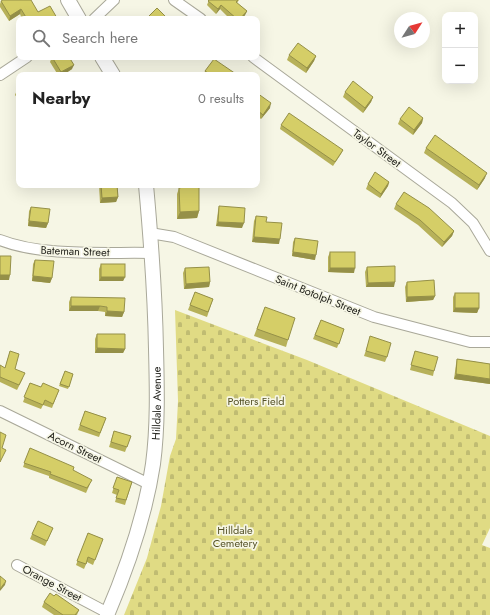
<!DOCTYPE html>
<meta charset="utf-8">
<style>
:root{--surface:#fff;--page:#f6f6f6;--text:#222;--muted:#767676;--line:#e0e0e0}
body{margin:0;font-family:Jost,sans-serif;background:var(--page);color:var(--text)}
.controls{position:absolute;right:12px;top:12px;display:grid;overflow:hidden;border-radius:8px;box-shadow:0 4px 16px #0002}
.controls button{width:36px;height:36px;display:grid;place-items:center;padding:0;border:0;border-bottom:1px solid var(--line);background:var(--surface);color:var(--text);font:20px sans-serif}
.compass{position:absolute;left:394px;top:12px;width:36px;height:36px;border-radius:50%;background:var(--surface);box-shadow:0 4px 16px #0002;rotate:54deg}
.list{margin:0;padding:0;list-style:none}
h2{display:flex;justify-content:space-between;align-items:center;height:52px;margin:0;padding:0 16px;font-size:17px}
h2 small{font-size:13px;font-weight:400;color:var(--muted)}
.icon{flex:none;width:22px;height:22px;fill:none;stroke:currentColor;stroke-width:2;stroke-linecap:round;stroke-linejoin:round}
.map{position:relative;flex:none;width:490px;height:615px;overflow:hidden}
.search{position:absolute;background:var(--surface);box-shadow:0 4px 16px #0002;left:16px;top:16px;width:244px;height:44px;display:flex;align-items:center;gap:10px;box-sizing:border-box;padding:0 14px;border-radius:8px;color:var(--muted);font-size:15px}
.panel{position:absolute;background:var(--surface);box-shadow:0 4px 16px #0002;left:16px;top:72px;width:244px;height:116px;border-radius:8px}
.map>svg:first-child{display:block}
</style>
<div class="map">
<svg width="490" height="615" viewBox="0 0 490 615">
<defs>
<pattern id="cemetery-stones" width="16" height="16" patternUnits="userSpaceOnUse"><rect width="16" height="16" fill="#e0db84"/><path d="M2 7V4a2 2 0 0 1 4 0v3zM10 15v-3a2 2 0 0 1 4 0v3z" fill="#c0bc72"/></pattern>
</defs>
<rect width="100%" height="100%" fill="#f6f6e5"/>
<!-- cemetery -->
<path fill="url(#cemetery-stones)" d="M175,310L307,360L490,436V528L482,545L490,548V615H124L147,558L161,506L170,456L176,439L178,401Z"/>
<g fill="none" stroke-linecap="round" stroke-linejoin="round">
<!-- street casing -->
<g stroke="#a9a899" stroke-width="12">
<g id="street">
<path d="M174,0L201,19"/>
<path d="M94,19L114,0"/>
<path d="M253,57L452,203L473,223L490,251"/>
<path d="M0,75L27,57"/>
<path d="M150,233L174,237L374,317L470,342H490"/>
<path d="M0,240C43,257 105,252 152,253"/>
<path d="M0,411L149,484"/>
<path d="M17,565L108,613"/>
</g>
</g>
<!-- secondary casing -->
<g stroke="#a9a899" stroke-width="16">
<g id="secondary">
<path d="M68,0L79,19"/>
<path d="M102,57L113,75"/>
<path id="s1" d="M107,615C128,566 145,517 153,464C158,426 157,387 156,349C155,294 151,240 146,185"/>
</g>
</g>
<!-- street -->
<use href="#street" stroke="#fff" stroke-width="10"/>
<!-- secondary -->
<use href="#secondary" stroke="#fff" stroke-width="14"/>
</g>
<!-- wall -->
<g fill="#b7b159">
<path d="M209,0H239L237,3L247,11L245,15L242,19H230L220,9L216,14L207,5Z"/>
<path d="M1,1L38,12L57,18L56,19H22L20,14L9,21L0,7V4Z"/>
<path d="M289,55L316,56L314,61L306,73L287,60Z"/>
<path d="M52,57L72,69L63,75H58L50,62Z"/>
<path d="M205,71L235,75H203Z"/>
<path d="M19,89V100L15,95L17,90Z"/>
<path d="M345,92L373,97L371,102L363,113L343,97Z"/>
<path d="M257,93L270,108L261,119L257,116Z"/>
<path d="M423,118L422,123L413,135L398,124L400,119Z"/>
<path d="M281,125L343,150L341,154L333,166L280,129Z"/>
<path d="M426,148L485,178L477,190L424,153Z"/>
<path d="M389,182L388,186L380,198L366,189L368,184Z"/>
<path d="M99,185H117L118,197L116,202L100,203Z"/>
<path d="M181,185H199V211L197,218L177,219V194L179,188L181,187Z"/>
<path d="M396,204L454,231L452,236L442,247L418,225L394,209Z"/>
<path d="M219,206L242,228L216,226L218,211Z"/>
<path d="M31,207L48,223L46,228L28,226L29,211Z"/>
<path d="M256,216L266,222L279,244L252,242L254,221Z"/>
<path d="M295,238L315,260L292,256L293,242Z"/>
<path d="M330,252L354,273L328,272V257Z"/>
<path d="M35,260L52,278L50,283L32,281L33,264Z"/>
<path d="M101,264L125,277L123,281H99V269Z"/>
<path d="M367,267L394,287H366L365,272Z"/>
<path d="M185,268L210,282L209,287L184,289L183,273Z"/>
<path d="M407,282L435,296L433,300L406,302L405,287Z"/>
<path d="M195,292L213,299L207,317L188,310Z"/>
<path d="M455,293L479,308L477,313L453,312V297Z"/>
<path d="M71,297L124,312L122,317L105,316V312L98,311H69V302Z"/>
<path d="M265,307L288,340L286,347L254,336Z"/>
<path d="M321,320L344,329L337,348L313,339Z"/>
<path d="M97,334L125,349L123,353H95V339Z"/>
<path d="M369,341L387,357L385,362L364,356Z"/>
<path d="M10,351L15,369L23,378L17,390L0,382V365L5,368Z"/>
<path d="M415,351L434,371L433,376L410,370Z"/>
<path d="M457,359L490,364V384L454,379L456,364Z"/>
<path d="M65,371L73,374L68,389L59,386Z"/>
<path d="M30,383L41,387L59,390L52,408L43,405L41,409L23,402Z"/>
<path d="M85,411L106,418L99,437L78,430Z"/>
<path d="M114,431L131,436L125,452L109,447Z"/>
<path d="M30,448L73,470L90,484L86,493L49,478V476L23,467Z"/>
<path d="M117,477L132,482L125,505L115,502L117,495L112,493Z"/>
<path d="M53,528L45,546L30,539L32,534Z"/>
<path d="M88,533L103,539L93,565L87,562L84,569L76,565Z"/>
<path d="M54,596L79,610L77,615H54L42,607L44,602Z"/>
</g>
<!-- shaded-wall -->
<g fill="#959048">
<path d="M221,5L220,9L216,14L218,9Z"/>
<path d="M21,9L20,14L9,21L10,16Z"/>
<path d="M247,11L245,15L242,19H240Z"/>
<path d="M316,56L314,61L306,73L307,68Z"/>
<path d="M74,65L72,69L63,75H60L61,72Z"/>
<path d="M373,97L371,102L363,113L365,108Z"/>
<path d="M271,103L270,108L261,119L263,115Z"/>
<path d="M423,118L422,123L413,135L414,130Z"/>
<path d="M487,173L485,178L477,190L479,185Z"/>
<path d="M389,182L388,186L380,198L381,194Z"/>
<path d="M118,197L116,202L100,203L102,198Z"/>
<path d="M199,211L197,218L177,219L180,212Z"/>
<path d="M29,221L48,223L46,228L28,226Z"/>
<path d="M218,222L244,223L242,228L216,226Z"/>
<path d="M454,231L452,236L442,247L444,242Z"/>
<path d="M254,237L280,239L279,244L252,242Z"/>
<path d="M293,252L316,255L315,260L292,256Z"/>
<path d="M330,268H355L354,273L328,272Z"/>
<path d="M0,275H10L9,280H0Z"/>
<path d="M33,276L52,278L50,283L32,281Z"/>
<path d="M101,277H125L123,281H99Z"/>
<path d="M210,282L209,287L184,289L186,284Z"/>
<path d="M395,282L394,287H366L368,283Z"/>
<path d="M435,296L433,300L406,302L407,297Z"/>
<path d="M71,306H100L98,311H69Z"/>
<path d="M455,308H479L477,313L453,312Z"/>
<path d="M107,311L124,312L122,317L105,316Z"/>
<path d="M97,348L125,349L123,353H95Z"/>
<path d="M456,374L490,379V384L454,379Z"/>
<path d="M6,581L5,585L0,591V589Z"/>
</g>
<!-- building -->
<g fill="#d5ce67" stroke="#959048">
<path d="M3,0H31L38,12L50,6L57,18L55,19H27L21,9L10,16L1,1Z"/>
<path d="M209,0H238L236,2L247,11L240,19H237L221,5L218,9L208,1Z"/>
<path d="M157,8L168,19H150L148,17Z"/>
<path d="M298,43L316,56L307,68L289,55Z"/>
<path d="M52,57H69L74,65L61,72Z"/>
<path d="M214,59L236,74L235,75H211L205,71Z"/>
<path d="M353,81L373,97L365,108L345,92Z"/>
<path d="M257,93L271,103L263,115L257,110Z"/>
<path d="M409,107L423,118L414,130L400,119Z"/>
<path d="M289,113L343,150L335,162L281,125Z"/>
<path d="M435,135L487,173L479,185L426,148Z"/>
<path d="M375,172L389,182L381,194L368,184Z"/>
<path d="M101,185H117L118,197L102,198Z"/>
<path d="M184,185H199V211L180,212L179,188L184,187Z"/>
<path d="M404,192L429,208L454,231L444,242L420,220L396,204Z"/>
<path d="M219,206L245,208L244,223L218,222Z"/>
<path d="M31,207L50,209L48,223L29,221Z"/>
<path d="M256,216L267,217L266,222L282,223L280,239L254,237Z"/>
<path d="M295,238L318,241L316,255L293,252Z"/>
<rect x="330" y="252" width="25" height="16"/>
<path d="M0,256H11L10,275H0Z"/>
<path d="M35,260L54,261L52,278L33,276Z"/>
<rect x="101" y="264" width="24" height="13"/>
<path d="M395,266V282L368,283L367,267Z"/>
<path d="M209,267L210,282L186,284L185,268Z"/>
<path d="M434,280L435,296L407,297V282Z"/>
<path d="M195,292L213,299L208,312L190,305Z"/>
<rect x="455" y="293" width="24" height="15"/>
<path d="M71,297L125,298L124,312L107,311V307L100,306H71Z"/>
<path d="M265,307L295,318L288,340L257,329Z"/>
<path d="M321,320L344,329L339,344L315,335Z"/>
<path d="M97,334H125V349L97,348Z"/>
<path d="M370,336L391,343L387,357L366,351Z"/>
<path d="M10,351L19,354L15,369L25,373L19,385L0,377V365L5,368Z"/>
<path d="M415,351L438,357L434,371L411,365Z"/>
<path d="M457,359L490,364V379L456,374Z"/>
<path d="M65,371L73,374L69,387L60,384Z"/>
<path d="M30,383L41,387L43,383L59,390L53,404L45,400L43,405L24,397Z"/>
<path d="M85,411L106,418L100,433L80,425Z"/>
<path d="M114,431L131,436L127,447L111,442Z"/>
<path d="M0,432L6,435L2,448L6,450L0,462Z"/>
<path d="M30,448L74,467L73,470L92,480L87,488L50,474L51,472L24,463Z"/>
<path d="M117,477L132,482L126,500L116,498L119,490L113,488Z"/>
<path d="M38,521L53,528L47,541L32,534Z"/>
<path d="M88,533L103,539L95,560L88,557L86,564L77,561Z"/>
<path d="M0,576L6,581L0,589Z"/>
<path d="M50,593L54,596L56,594L79,610L75,615H63L44,602Z"/>
</g>
<g text-anchor="middle" dominant-baseline="central" stroke-width="3.5" stroke-linejoin="round" paint-order="stroke">
<!-- street labels -->
<g font-size="11" fill="#23231d" stroke="#f6f6e5">
<text transform="translate(377 148) rotate(36)">Taylor Street</text>
<text transform="translate(75 251) rotate(2)">Bateman Street</text>
<text transform="translate(318 295) rotate(22)">Saint Botolph Street</text>
<text stroke="none"><textPath href="#s1" startOffset="219">Hilldale Avenue</textPath></text>
<text transform="translate(75 447) rotate(26)">Acorn Street</text>
<text transform="translate(52 583) rotate(28)">Orange Street</text>
</g>
<!-- park labels -->
<g font-size="11" fill="#555227" stroke="#f6f6e5">
<text x="256" y="401">Potters Field</text>
<text x="235" y="530">Hilldale<tspan x="235" dy="13">Cemetery</tspan></text>
</g>
</g>
</svg>
<div class="controls">
<button>+</button>
<button>−</button>
</div>
<svg class="compass" viewBox="-18 -18 36 36"><path d="M0-13l5 13h-10z" fill="#e53935"/><path d="M0 13l5-13h-10z" fill="#767676"/></svg>
<div class="search"><svg class="icon" aria-label="search" viewBox="0 0 24 24"><circle cx="10" cy="10" r="6"/><path d="M15 15l6 6"/></svg>Search here</div>
<section class="panel">
<h2>Nearby<small>0 results</small></h2>
<ul class="list">
</ul>
</section>
</div>
